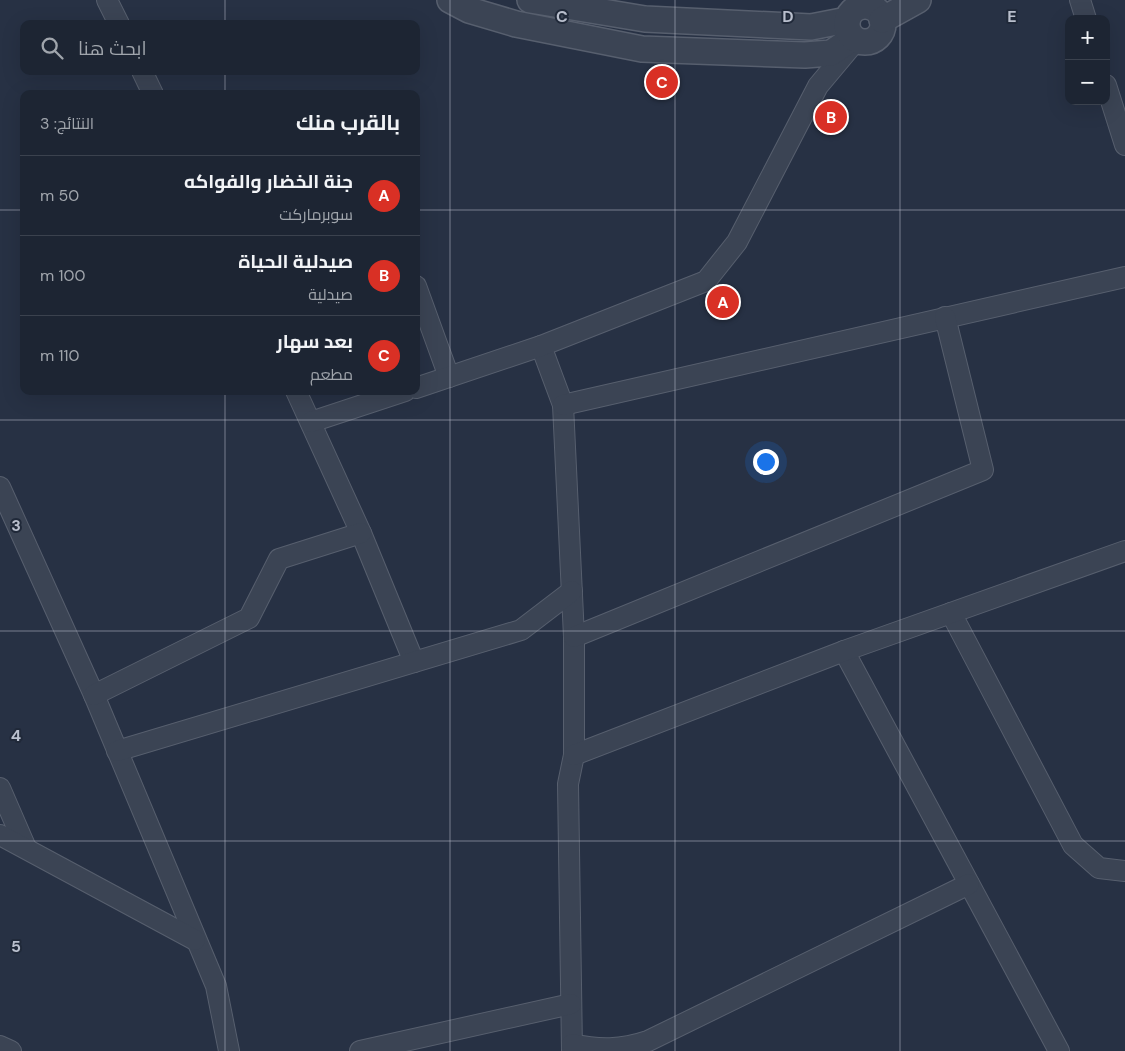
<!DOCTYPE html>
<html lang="ar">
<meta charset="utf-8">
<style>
:root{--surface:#1d2533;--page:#2a313f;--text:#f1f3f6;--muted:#a0a5ac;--line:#3b424e;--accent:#d93025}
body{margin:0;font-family:"DM Sans",Cairo,sans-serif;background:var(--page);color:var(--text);direction:rtl}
.controls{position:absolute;right:15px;top:15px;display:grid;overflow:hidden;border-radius:10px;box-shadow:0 5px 20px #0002}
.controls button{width:45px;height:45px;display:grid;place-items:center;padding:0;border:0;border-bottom:1px solid var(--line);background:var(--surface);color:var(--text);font:25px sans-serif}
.you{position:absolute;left:765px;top:461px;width:18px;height:18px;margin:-12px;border:4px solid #fff;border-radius:50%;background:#1a73e8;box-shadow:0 0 0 8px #1a73e833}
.badge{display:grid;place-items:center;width:32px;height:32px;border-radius:50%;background:var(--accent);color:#fff;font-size:16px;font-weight:700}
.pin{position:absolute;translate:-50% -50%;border:2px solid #fff;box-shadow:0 1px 5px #0006}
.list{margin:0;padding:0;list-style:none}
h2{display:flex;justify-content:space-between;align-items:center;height:65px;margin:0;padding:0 20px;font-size:21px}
h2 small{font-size:16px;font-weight:400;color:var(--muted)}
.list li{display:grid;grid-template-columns:32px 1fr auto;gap:15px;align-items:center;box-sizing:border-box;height:80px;padding:0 20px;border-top:1px solid var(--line)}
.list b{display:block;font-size:19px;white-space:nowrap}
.list p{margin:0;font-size:16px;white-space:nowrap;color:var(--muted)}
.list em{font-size:16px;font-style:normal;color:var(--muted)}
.icon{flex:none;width:28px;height:28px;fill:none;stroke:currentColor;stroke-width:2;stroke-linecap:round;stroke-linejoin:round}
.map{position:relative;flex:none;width:1125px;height:1051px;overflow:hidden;direction:ltr}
.search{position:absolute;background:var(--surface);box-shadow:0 5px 20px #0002;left:20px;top:20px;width:400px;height:55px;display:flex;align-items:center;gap:12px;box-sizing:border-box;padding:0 18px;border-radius:10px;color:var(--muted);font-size:19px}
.panel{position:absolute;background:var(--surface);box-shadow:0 5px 20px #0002;left:20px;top:90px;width:400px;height:305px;border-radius:10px;direction:rtl}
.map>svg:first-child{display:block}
</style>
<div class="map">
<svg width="1125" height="1051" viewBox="0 0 1125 1051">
<rect width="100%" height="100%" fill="#273144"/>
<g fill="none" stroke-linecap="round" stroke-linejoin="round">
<!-- minor casing -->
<g stroke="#575f6e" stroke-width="22">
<g id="minor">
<path d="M107,0L119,24"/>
<path d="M1080,0L1086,19"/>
<path d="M872,8L874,0"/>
<path d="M142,71L153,94"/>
<path d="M1106,85L1125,145"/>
<path d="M416,286L449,377"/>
<path d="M541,346L563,405L574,637V755L568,784L572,1051"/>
<path d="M416,388L541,346L706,281L737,242L818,86L854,43"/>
<path d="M296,391L361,533L414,662"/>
<path d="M563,405L1125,277"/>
<path d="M311,422L405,391"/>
<path d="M0,487L94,695L216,986L229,1051"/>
<path d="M951,613L1073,845L1099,868L1125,871"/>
<path d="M574,637L983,470L945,317"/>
<path d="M844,651L1059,1051"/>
<path d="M94,695L249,618L279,559L361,533"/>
<path d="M117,751L521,630L572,591"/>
<path d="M574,755L844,651L1125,551"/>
<path d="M0,788L26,848"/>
<path d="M0,835L195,940"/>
<path d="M572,1044C599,1050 621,1050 648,1041L969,884"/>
<path d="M0,1046L11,1051"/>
<path d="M360,1051L571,1004"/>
</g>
</g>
<!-- tertiary casing -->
<g stroke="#575f6e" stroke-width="28">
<g id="tertiary">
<path d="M450,0L469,10L516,24L642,49L805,55L831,53L853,38"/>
<path d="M530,0L645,19L811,27L847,20"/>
<circle cx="865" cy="24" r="18"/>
<path d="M882,20L918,0"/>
</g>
</g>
<!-- minor -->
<use href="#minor" stroke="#3b4454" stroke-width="20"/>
<!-- tertiary -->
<use href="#tertiary" stroke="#3b4454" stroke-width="25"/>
</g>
<!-- grid -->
<path fill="none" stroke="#b9bfcd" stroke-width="1" stroke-opacity="0.55" d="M225,0V24M450,0V1051M675,0V1051M900,0V1051M225,71V94M0,210H24M416,210H1125M225,391V1051M0,420H1125M0,631H1125M0,841H1125"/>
<g font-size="16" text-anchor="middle" font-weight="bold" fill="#b9bfcd" stroke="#202939" stroke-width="4" stroke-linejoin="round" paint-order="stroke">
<text x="562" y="22">C</text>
<text x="788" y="22">D</text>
<text x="1012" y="22">E</text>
<text x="16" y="531">3</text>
<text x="16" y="741">4</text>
<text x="16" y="952">5</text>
</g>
</svg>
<div class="controls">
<button>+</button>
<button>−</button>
</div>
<div class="you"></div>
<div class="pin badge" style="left:723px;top:302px">A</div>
<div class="pin badge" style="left:831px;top:117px">B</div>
<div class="pin badge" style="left:662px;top:82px">C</div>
<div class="search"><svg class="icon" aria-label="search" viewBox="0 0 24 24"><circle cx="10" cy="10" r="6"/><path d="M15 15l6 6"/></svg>ابحث هنا</div>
<section class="panel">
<h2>بالقرب منك<small>النتائج: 3</small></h2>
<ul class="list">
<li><span class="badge">A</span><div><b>جنة الخضار والفواكه</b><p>سوبرماركت</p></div><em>50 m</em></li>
<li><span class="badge">B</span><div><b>صيدلية الحياة</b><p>صيدلية</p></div><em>100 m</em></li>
<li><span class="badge">C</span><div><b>بعد سهار</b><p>مطعم</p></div><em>110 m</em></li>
</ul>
</section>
</div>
